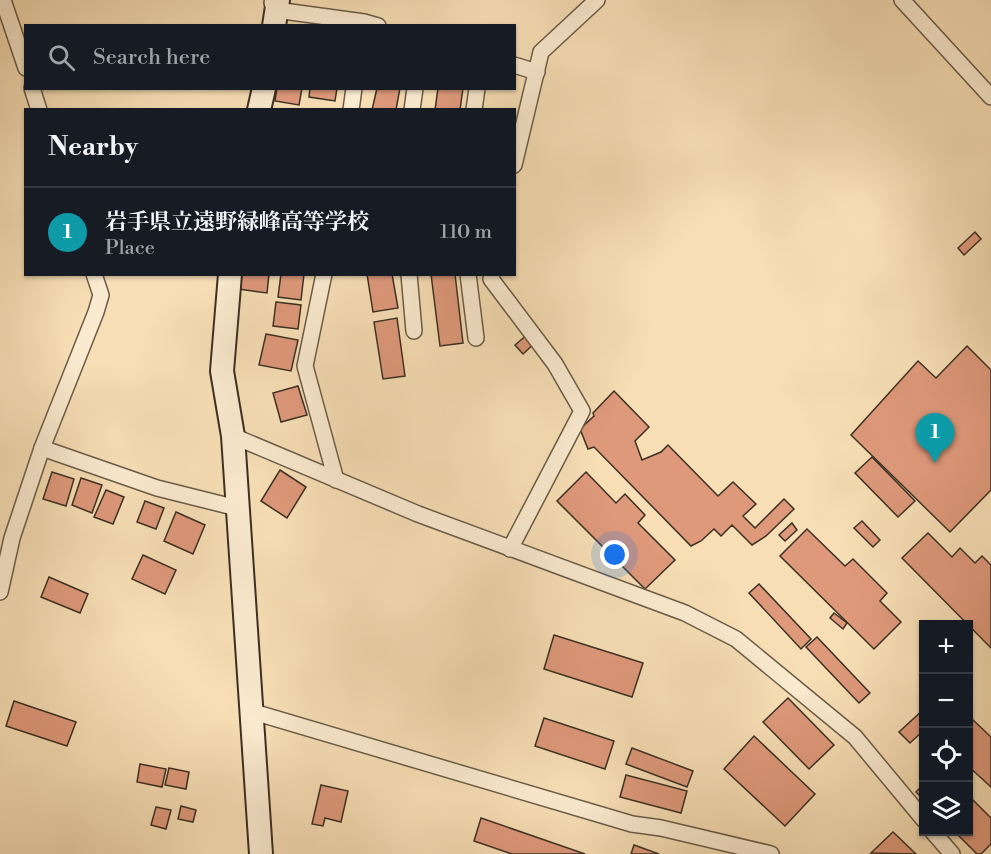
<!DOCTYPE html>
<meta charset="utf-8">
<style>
:root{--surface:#171b24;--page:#20242c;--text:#f1f3f6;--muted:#9ea1a6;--line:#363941;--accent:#c59692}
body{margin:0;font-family:"Libre Bodoni","Noto Serif JP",serif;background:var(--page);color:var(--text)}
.controls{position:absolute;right:18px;bottom:18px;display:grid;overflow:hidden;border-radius:0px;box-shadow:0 2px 4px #0004}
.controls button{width:54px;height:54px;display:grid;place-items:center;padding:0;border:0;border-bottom:2px solid var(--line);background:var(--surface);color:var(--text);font:30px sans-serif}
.you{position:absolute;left:615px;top:555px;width:21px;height:21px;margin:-15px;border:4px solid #fff;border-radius:50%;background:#1a73e8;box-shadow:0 0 0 9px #1a73e833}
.badge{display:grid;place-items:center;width:39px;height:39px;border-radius:50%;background:var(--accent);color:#fff;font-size:20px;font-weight:700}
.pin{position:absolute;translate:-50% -50px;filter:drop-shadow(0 2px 3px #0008)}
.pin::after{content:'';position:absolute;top:32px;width:21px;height:18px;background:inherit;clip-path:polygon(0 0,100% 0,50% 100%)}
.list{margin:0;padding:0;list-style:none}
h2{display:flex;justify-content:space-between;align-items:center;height:78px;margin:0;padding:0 24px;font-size:26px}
h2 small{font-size:20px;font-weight:400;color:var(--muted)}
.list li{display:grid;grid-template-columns:39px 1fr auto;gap:18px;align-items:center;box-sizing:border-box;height:90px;padding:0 24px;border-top:2px solid var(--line)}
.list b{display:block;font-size:22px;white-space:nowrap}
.list p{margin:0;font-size:20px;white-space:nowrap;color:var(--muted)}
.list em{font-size:20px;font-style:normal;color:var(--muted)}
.icon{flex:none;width:33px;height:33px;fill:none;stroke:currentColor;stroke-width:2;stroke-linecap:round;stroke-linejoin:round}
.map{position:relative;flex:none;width:991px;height:854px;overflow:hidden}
.search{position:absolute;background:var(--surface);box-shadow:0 2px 4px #0004;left:24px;top:24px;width:492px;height:66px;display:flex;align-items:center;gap:15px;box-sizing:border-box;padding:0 21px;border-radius:0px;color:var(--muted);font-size:22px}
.panel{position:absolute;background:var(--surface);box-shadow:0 2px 4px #0004;left:24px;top:108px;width:492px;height:168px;border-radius:0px}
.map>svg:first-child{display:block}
</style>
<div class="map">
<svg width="991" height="854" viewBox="0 0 991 854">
<rect width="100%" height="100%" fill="#f7deb5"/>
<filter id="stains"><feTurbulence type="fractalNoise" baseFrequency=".00333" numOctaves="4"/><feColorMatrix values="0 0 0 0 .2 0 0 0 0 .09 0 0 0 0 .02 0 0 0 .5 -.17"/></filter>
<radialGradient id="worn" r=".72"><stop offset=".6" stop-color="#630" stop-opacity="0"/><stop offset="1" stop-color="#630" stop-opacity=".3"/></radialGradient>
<!-- building -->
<g fill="#de997b" stroke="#3b3023" stroke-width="1.5">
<path d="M277,88H302L299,105L275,101Z"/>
<path d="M310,88H337L335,101L309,97Z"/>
<path d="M377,88H400L396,110H372Z"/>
<path d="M438,88H463L460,110H435Z"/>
<path d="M975,232L981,239L964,255L958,248Z"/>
<path d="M241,274H269L267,293L239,289Z"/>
<path d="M281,274H304L301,300L278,297Z"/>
<path d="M367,274H392L398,308L373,312Z"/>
<path d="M431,274H455L463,343L440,346Z"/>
<path d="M276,302L301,305L298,329L273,326Z"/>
<path d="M397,318L405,376L383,379L374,322Z"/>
<path d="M266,334L298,340L291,371L259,365Z"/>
<path d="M528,334L536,342L523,354L515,345Z"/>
<path d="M967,346L991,370V490L950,532L851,435L918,361L936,378Z"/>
<path d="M298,386L307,415L281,422L273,393Z"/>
<path d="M614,391L649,427L635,441L642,460L661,452L668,445L718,496L733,482L756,504L743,516L755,528L784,499L794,509L766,536L752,545L732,525L721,536L714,529L701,541L691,546L594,447L588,449L580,429L594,416L593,413Z"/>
<path d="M872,457L915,501L898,517L855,473Z"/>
<path d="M280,470L306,487L287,518L261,501Z"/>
<path d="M52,472L74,479L66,506L43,499Z"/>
<path d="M586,472L616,503L625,494L645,515L638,523L675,560L645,589L557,501Z"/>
<path d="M81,478L102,485L92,513L72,505Z"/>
<path d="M106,490L124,497L113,524L94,517Z"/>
<path d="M145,501L164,508L156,529L137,522Z"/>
<path d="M176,512L205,525L193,554L164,541Z"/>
<path d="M862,521L880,540L873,547L854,528Z"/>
<path d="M792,523L797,530L785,541L779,535Z"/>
<path d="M807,529L845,566L853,559L887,593L880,601L901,622L874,649L780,556Z"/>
<path d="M928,533L952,557L960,548L975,563L982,556L991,565V648L902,558Z"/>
<path d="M143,555L176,570L165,594L132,579Z"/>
<path d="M49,577L88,594L80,613L41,597Z"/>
<path d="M759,584L811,639L801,649L749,593Z"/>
<path d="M834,613L847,623L843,629L830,618Z"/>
<path d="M554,635L643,663L632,697L544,669Z"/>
<path d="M817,637L870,693L859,703L806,647Z"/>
<path d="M788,698L834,745L809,769L763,722Z"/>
<path d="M14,701L76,722L67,746L6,726Z"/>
<path d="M924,709V730L910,743L899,732Z"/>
<path d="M544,718L614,741L605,769L535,746Z"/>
<path d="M972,719L991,737V787L968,766V723Z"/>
<path d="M754,736L815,794L785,826L724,769Z"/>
<path d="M632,748L693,771L687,787L626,764Z"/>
<path d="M140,764L166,769L162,787L137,782Z"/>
<path d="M169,768L189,772L186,789L165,785Z"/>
<path d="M626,775L687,791L681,813L620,797Z"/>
<path d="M924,784V800L916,792Z"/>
<path d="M321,785L348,791L341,822L325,818L323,826L312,824Z"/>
<path d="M968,795L991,818V844L981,854H977L955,832H968Z"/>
<path d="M181,806L196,810L193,822L178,819Z"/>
<path d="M156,807L171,810L166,829L151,825Z"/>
<path d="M481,818L585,854H512L474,841Z"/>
<path d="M893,832L916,854L871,853Z"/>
<path d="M634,845L659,854H631Z"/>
</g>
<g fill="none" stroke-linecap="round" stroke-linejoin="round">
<!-- street casing -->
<g stroke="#6a5c48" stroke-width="18">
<g id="street">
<path d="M3,0L26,68"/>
<path d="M902,0L991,97"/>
<path d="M272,3L276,10L364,22L378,26"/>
<path d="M514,65L537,72"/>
<path d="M32,88L39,110"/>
<path d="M351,110L354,88"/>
<path d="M412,110L415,88"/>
<path d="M474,110L477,88"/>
<path d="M514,165L541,52L597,0"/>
<path d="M324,274L305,366L336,480"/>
<path d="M409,274L414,331"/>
<path d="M468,274L476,338"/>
<path d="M492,274L491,279L555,364L582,411L510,549"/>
<path d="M233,436L418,514L685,613L736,639L855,737L924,820"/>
<path d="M42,448L157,488L237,508"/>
<path d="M0,592L12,538L42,448L96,312L101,295L94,274"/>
<path d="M250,711L632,824L661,828L771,854"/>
<path d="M933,832L952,854"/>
</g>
</g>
<!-- secondary casing -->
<g stroke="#3b3023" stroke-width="26">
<g id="secondary">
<path d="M274,26L278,0"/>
<path d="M259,110L264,88"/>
<path d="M230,274L222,371L233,436L261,854"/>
</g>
</g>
<!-- street -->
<use href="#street" stroke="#faeacf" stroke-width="15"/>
<!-- secondary -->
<use href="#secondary" stroke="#faeacf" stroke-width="22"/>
</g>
<rect width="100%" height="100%" filter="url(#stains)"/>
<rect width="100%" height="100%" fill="url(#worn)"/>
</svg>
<div class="controls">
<button>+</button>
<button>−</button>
<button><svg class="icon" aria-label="locate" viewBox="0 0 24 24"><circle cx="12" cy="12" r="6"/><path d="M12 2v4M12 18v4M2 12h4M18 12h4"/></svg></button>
<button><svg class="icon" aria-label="layers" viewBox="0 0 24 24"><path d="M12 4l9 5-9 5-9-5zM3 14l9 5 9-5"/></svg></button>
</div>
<div class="you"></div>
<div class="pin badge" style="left:935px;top:463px;background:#0f9aa8">1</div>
<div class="search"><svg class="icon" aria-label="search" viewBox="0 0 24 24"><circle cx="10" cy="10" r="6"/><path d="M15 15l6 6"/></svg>Search here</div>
<section class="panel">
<h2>Nearby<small></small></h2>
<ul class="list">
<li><span class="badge" style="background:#0f9aa8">1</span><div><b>岩手県立遠野緑峰高等学校</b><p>Place</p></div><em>110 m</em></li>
</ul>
</section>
</div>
